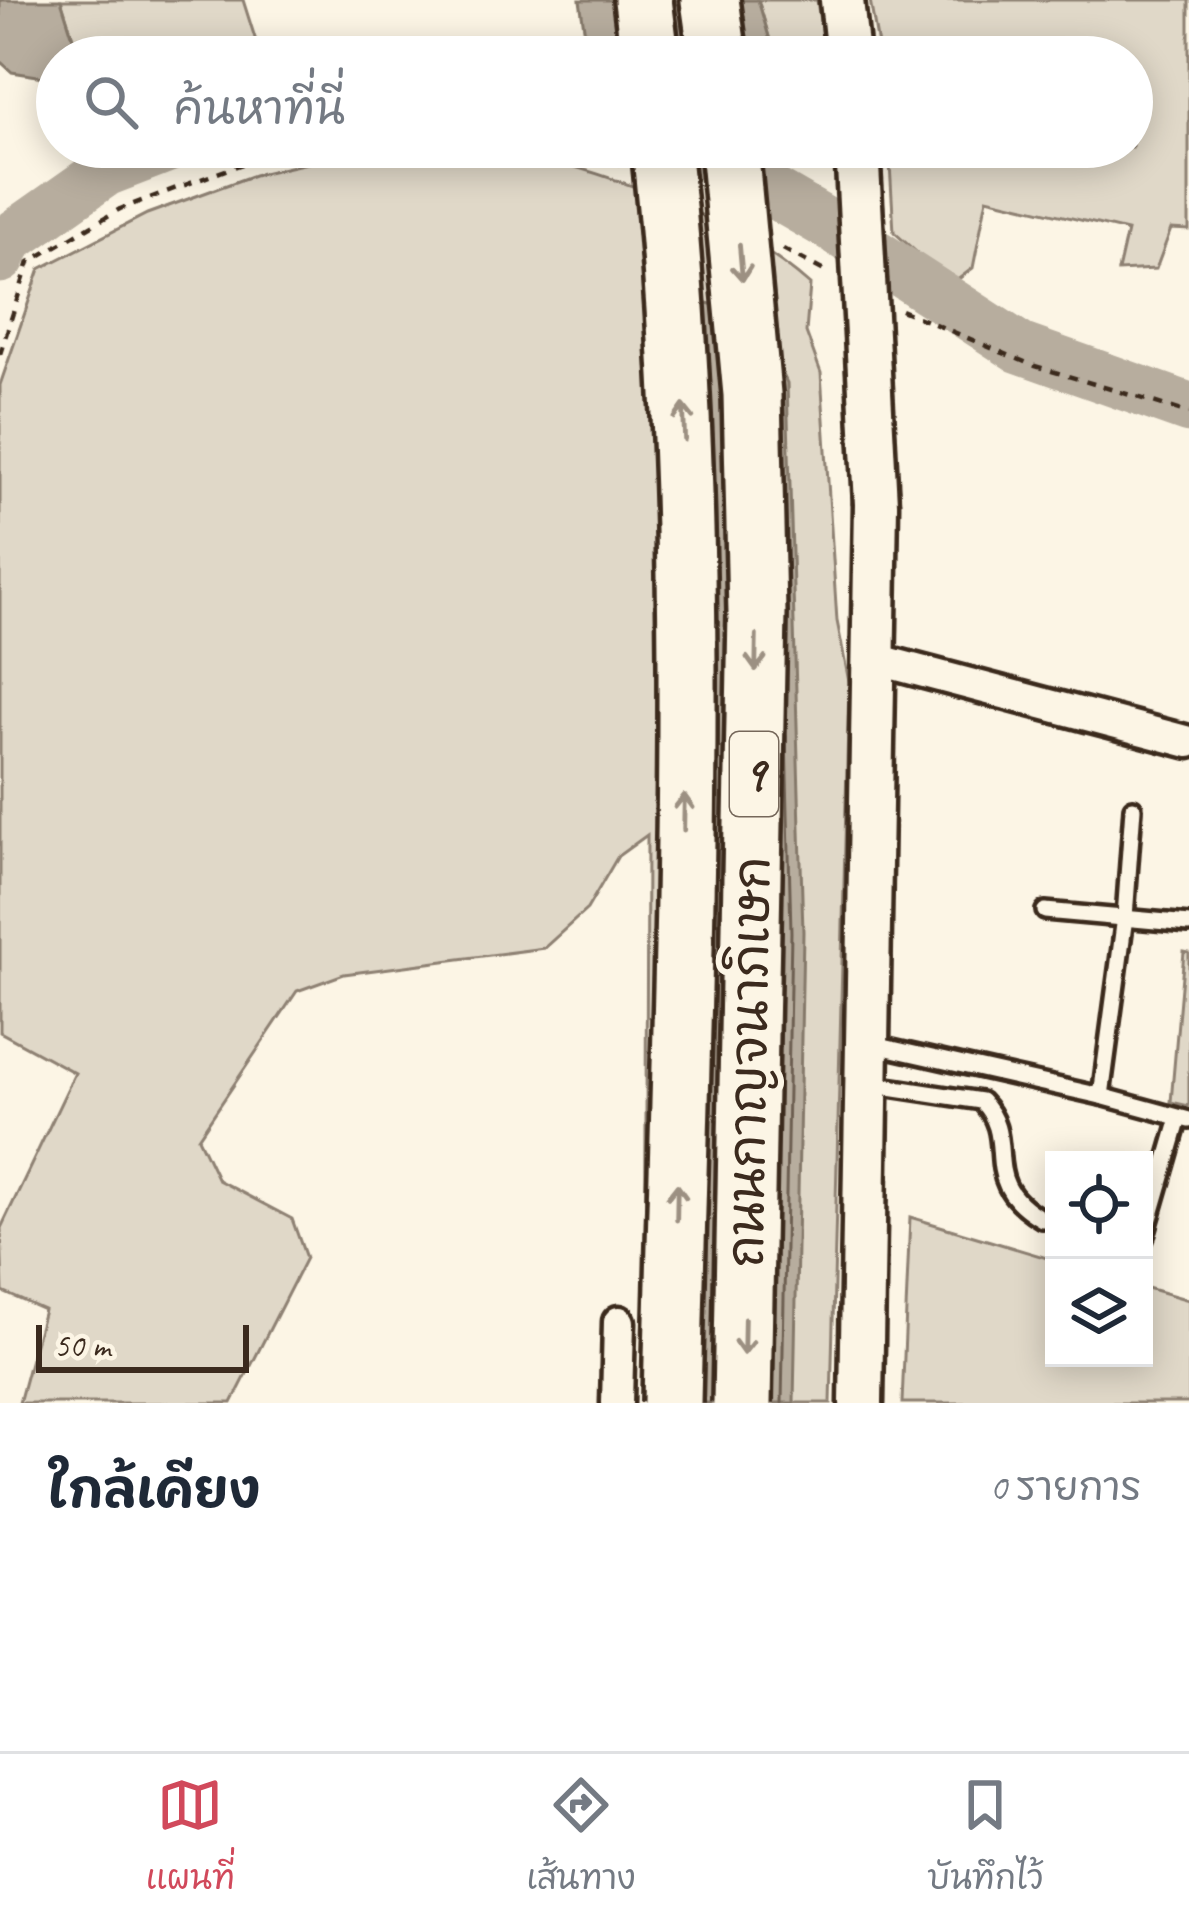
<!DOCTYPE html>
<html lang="th">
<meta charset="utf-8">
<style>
:root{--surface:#fff;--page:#f6f6f7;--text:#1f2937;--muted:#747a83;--line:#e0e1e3;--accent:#d1495b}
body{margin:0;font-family:Caveat,"Playpen Sans Thai",sans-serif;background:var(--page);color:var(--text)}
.controls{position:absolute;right:36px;bottom:36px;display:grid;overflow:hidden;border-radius:0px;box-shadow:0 6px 30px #0003}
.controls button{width:108px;height:108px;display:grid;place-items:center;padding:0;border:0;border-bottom:3px solid var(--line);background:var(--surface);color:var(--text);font:60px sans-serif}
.scale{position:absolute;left:36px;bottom:30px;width:213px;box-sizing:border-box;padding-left:12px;border:6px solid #3b2a1e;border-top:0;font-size:33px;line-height:42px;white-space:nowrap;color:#3b2a1e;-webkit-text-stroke:9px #fcf5e5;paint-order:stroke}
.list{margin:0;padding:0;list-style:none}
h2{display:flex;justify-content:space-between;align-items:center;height:156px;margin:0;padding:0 48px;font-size:51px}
h2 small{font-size:39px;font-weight:400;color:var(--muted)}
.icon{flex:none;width:66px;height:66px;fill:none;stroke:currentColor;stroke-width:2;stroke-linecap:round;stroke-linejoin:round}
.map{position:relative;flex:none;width:1189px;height:1403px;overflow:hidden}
.search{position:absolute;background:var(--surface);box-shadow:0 6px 30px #0003;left:36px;right:36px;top:36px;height:132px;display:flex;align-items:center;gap:30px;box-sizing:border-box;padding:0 42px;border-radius:66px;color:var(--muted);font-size:45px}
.sheet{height:348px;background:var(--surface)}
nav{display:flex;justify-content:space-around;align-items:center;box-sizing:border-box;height:168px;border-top:3px solid var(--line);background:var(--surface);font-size:33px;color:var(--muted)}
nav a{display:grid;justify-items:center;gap:6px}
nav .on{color:var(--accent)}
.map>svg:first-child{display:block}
</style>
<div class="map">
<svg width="1189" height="1403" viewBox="0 0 1189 1403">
<rect width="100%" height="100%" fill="#fcf5e5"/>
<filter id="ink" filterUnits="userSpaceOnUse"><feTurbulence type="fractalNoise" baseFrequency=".00833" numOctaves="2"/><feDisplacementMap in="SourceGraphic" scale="24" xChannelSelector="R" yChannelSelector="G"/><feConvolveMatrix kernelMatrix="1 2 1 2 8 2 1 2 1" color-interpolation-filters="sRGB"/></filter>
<g filter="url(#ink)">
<!-- green -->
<g fill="#e0d8c8" stroke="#8e8173" stroke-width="3">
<path d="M61,0H243L261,57H79Z"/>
<path d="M758,0H817L825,57H775Z"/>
<path d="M870,0H1189V230L1171,229L1156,269L1118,271L1127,231L987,198L973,268L956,281L933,267L894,232L889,147H1132V57H880Z"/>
<path d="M378,147C414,147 454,142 489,148C593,164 731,215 810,285L806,332L821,373L837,621L849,682L831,1403H645L647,835L618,856L587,909L544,948L344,974L297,991L198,1138L218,1180L292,1219L306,1258L232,1403H19L44,1310L3,1292L1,1228L75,1073L0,1032V385L40,269L147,214L254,175Z"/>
<path d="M1184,952L1189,953V1106L1171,1102Z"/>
<path d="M910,1217L1054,1260V1358H1144V1287L1189,1300V1403H902Z"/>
</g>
<!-- water -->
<g fill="#b7ad9e" stroke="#85796b" stroke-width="3">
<path d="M0,0H61L79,57H57V79L12,72L0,61Z"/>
<path d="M580,0H758L775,57H582L585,35Z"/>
<path d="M693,300L711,304L765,337L787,383L803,932L794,1403H652Z"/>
</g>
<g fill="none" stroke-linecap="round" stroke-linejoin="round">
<!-- shore -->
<path stroke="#6d5e51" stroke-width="3" d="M782,1403L791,932L786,736"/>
<!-- canal -->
<path stroke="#b7ad9e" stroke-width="30" d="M0,231L8,240"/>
<!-- river -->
<g stroke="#b7ad9e" stroke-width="51">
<path d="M694,147L831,226L1020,348L1189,408"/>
<path d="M0,258L8,240L106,171L168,147"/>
</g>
<!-- service casing -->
<g stroke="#3b2a1e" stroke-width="24">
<g id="service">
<path d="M1045,911L1189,924"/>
<path d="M870,1044L1101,1096L1125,917L1133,808"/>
<path d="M869,1084L981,1101C1021,1142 974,1180 1042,1219"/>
<path d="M1101,1096L1189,1120"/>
<path d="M1144,1239L1179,1118"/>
</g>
</g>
<!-- minor casing -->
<g stroke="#3b2a1e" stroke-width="39">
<g id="minor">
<path d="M875,659L1189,742"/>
<path d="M617,1403L619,1322"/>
</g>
</g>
<!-- secondary casing -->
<g stroke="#3b2a1e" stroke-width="51">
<g id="secondary">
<path d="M842,0L848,57"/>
<path d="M861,1403L876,504"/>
</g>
</g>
<!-- motorway casing -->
<g stroke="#3b2a1e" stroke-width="66">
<g id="motorway">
<path d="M643,0L650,57"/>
<path d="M710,0L718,57"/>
</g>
</g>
<!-- path -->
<g stroke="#3b2a1e" stroke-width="4.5" stroke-dasharray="9 9" stroke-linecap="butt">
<path d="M563,147L619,164"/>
<path d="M783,249L826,272"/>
<path d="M901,310L1032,365L1189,413"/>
<path d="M0,354L29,262L120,209L277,151L299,147"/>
</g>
<!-- service -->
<use href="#service" stroke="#fcf5e5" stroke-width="15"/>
<!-- minor -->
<use href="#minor" stroke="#fcf5e5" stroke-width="30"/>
<!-- secondary -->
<use href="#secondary" stroke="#fcf5e5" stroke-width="42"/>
<!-- motorway -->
<use href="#motorway" stroke="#fcf5e5" stroke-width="57"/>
<!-- secondary-bridge casing -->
<g stroke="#3b2a1e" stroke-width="51" stroke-linecap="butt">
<path id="secondary-bridge" d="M857,147L876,504"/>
</g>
<!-- motorway-bridge casing -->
<g stroke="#3b2a1e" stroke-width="66" stroke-linecap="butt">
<g id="motorway-bridge">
<path d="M661,147C706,564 681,985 672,1403"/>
<path d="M729,147L752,394L757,613L742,1403"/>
</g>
</g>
<!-- secondary-bridge -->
<use href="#secondary-bridge" stroke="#fcf5e5" stroke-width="42"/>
<!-- motorway-bridge -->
<use href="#motorway-bridge" stroke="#fcf5e5" stroke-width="57"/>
</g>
<!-- one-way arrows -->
<defs><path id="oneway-shaft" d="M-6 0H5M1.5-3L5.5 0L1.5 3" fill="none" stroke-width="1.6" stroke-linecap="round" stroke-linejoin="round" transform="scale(3)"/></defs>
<g stroke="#9c9082">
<use href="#oneway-shaft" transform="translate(741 263) rotate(85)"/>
<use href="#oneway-shaft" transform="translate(684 422) rotate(-92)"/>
<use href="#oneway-shaft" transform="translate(756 653) rotate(91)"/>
<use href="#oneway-shaft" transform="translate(684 812) rotate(-89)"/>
<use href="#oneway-shaft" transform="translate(677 1202) rotate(-89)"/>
<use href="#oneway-shaft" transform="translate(744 1337) rotate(91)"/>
</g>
</g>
<g text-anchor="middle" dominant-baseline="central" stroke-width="12" stroke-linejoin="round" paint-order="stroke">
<!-- shield labels -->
<rect fill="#fcf5e5" stroke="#75675a" stroke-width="3" x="730" y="732" width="48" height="84" rx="9"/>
<g font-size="48" font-weight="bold" fill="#3b2a1e">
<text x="754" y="774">9</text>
</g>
<!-- street labels -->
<g font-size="51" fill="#3b2a1e" stroke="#fcf5e5">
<text transform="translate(749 1062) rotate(-89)">ถนนกาญจนาภิเษก</text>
</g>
</g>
</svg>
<div class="controls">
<button><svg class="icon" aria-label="locate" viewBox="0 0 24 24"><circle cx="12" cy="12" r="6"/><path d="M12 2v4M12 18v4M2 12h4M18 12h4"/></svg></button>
<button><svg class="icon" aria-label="layers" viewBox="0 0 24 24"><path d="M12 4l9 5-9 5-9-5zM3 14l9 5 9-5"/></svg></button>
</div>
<div class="scale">50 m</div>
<div class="search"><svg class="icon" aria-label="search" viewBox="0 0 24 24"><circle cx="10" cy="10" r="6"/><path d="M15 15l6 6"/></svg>ค้นหาที่นี่</div>
</div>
<section class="sheet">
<h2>ใกล้เคียง<small>0 รายการ</small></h2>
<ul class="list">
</ul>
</section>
<nav>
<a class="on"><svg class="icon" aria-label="map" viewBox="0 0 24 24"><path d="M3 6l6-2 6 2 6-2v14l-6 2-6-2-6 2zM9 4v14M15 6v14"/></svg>แผนที่</a>
<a><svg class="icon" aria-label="directions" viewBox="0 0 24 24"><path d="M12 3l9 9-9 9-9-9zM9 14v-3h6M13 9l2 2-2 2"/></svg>เส้นทาง</a>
<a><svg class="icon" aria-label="saved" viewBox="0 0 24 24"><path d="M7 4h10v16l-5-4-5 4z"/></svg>บันทึกไว้</a>
</nav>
